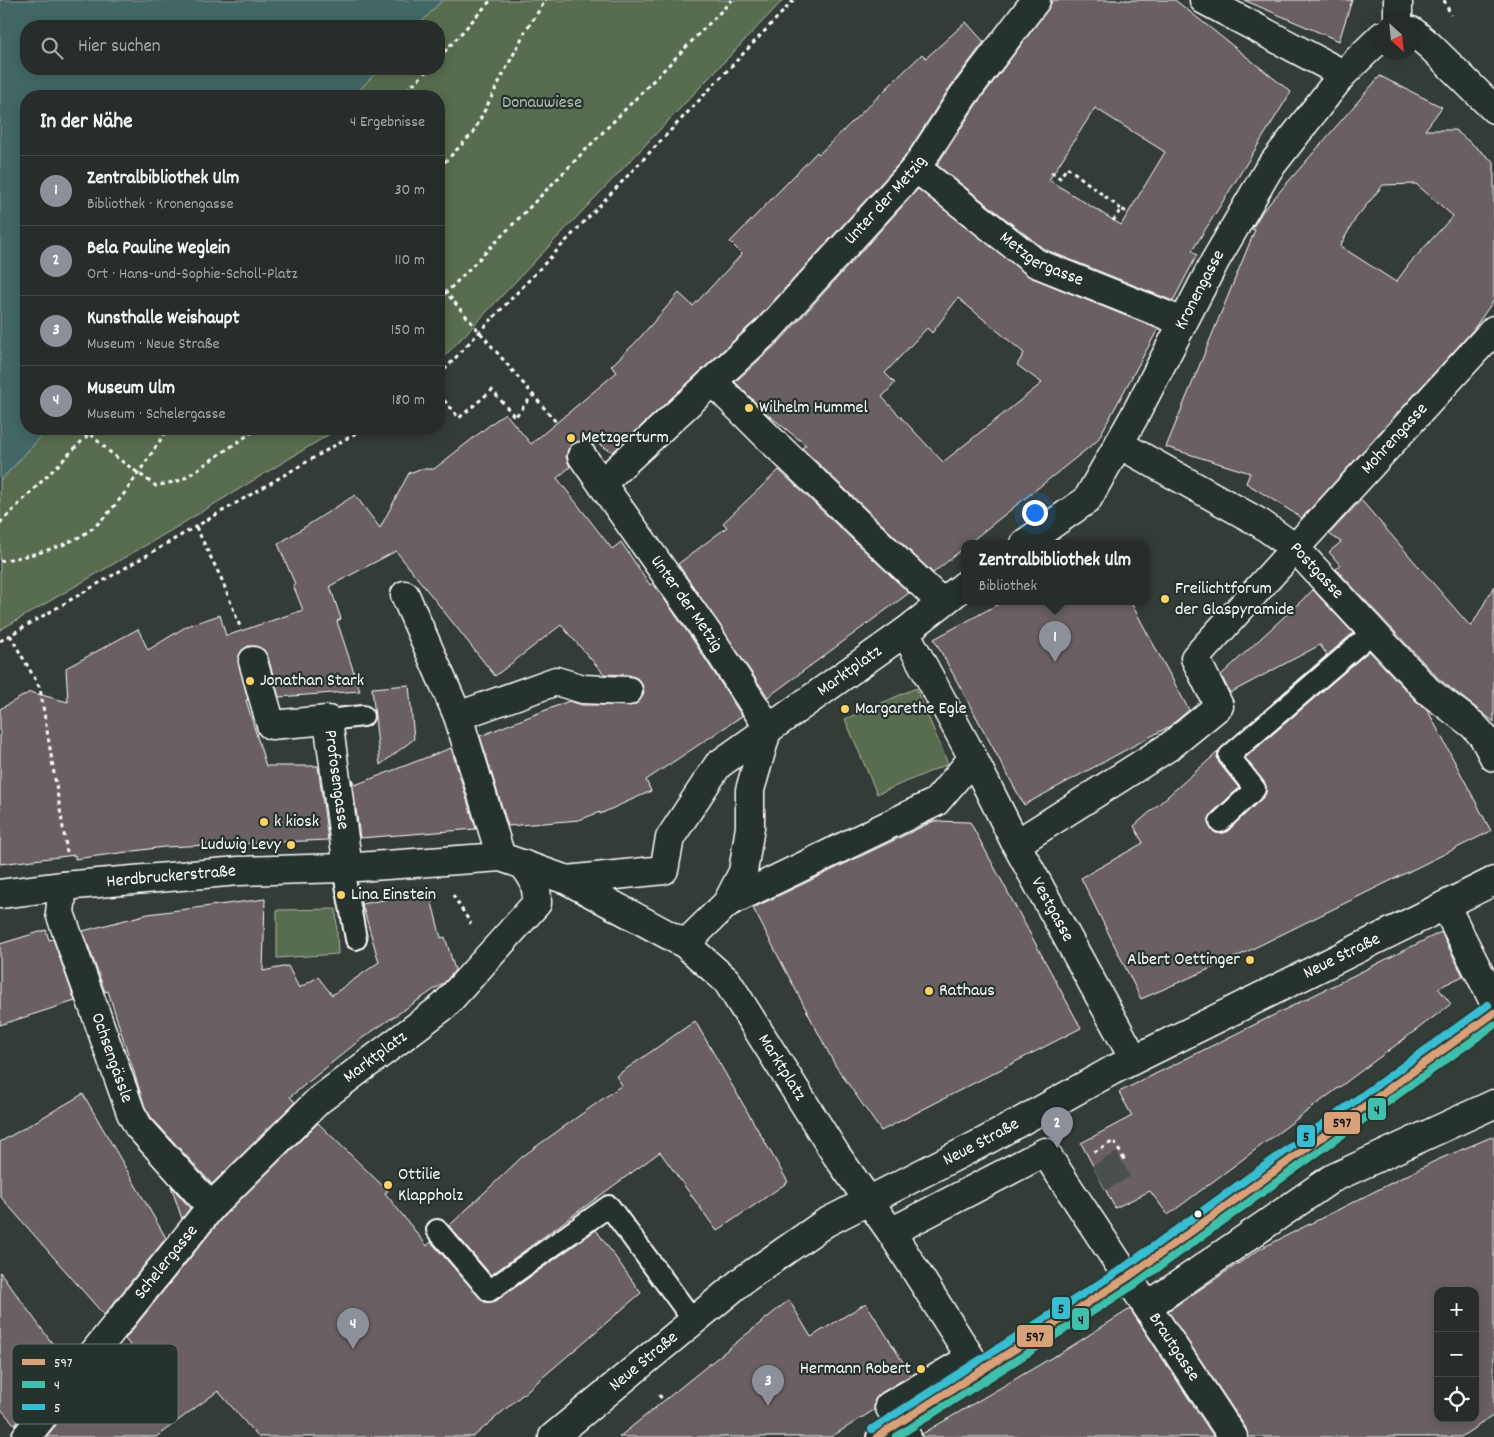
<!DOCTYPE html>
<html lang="de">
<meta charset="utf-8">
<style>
:root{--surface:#272d2a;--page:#333936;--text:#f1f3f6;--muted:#a4a8a8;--line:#434947;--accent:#8c9099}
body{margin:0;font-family:Dekko,sans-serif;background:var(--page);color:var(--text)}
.controls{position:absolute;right:15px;bottom:15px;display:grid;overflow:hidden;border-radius:10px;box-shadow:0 2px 12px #0003}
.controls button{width:45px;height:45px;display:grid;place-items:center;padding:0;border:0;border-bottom:1px solid var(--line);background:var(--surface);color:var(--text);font:25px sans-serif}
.compass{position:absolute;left:1374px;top:15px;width:45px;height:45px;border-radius:50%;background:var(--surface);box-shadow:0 2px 12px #0003;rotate:153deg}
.you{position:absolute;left:1034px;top:512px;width:18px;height:18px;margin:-12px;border:4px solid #fff;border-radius:50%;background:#1a73e8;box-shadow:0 0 0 8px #1a73e833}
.badge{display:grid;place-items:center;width:32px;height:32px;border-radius:50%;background:var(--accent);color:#fff;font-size:16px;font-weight:700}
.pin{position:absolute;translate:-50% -41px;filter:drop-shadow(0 1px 2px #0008)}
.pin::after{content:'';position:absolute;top:26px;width:18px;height:15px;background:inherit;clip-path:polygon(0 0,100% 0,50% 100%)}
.popup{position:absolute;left:961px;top:540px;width:188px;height:65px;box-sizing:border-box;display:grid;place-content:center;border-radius:10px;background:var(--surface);filter:drop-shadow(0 1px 4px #0005);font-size:16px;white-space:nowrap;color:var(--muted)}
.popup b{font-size:19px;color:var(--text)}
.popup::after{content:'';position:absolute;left:50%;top:100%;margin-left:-10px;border:10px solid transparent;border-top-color:var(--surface)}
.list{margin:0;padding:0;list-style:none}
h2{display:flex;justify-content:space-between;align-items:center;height:65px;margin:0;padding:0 20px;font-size:21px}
h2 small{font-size:16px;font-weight:400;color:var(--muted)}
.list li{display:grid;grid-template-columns:32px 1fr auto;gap:15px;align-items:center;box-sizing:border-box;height:70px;padding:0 20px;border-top:1px solid var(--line)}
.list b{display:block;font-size:19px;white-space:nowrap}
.list p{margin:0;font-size:16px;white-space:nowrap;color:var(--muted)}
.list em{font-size:16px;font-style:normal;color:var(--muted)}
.icon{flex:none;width:28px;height:28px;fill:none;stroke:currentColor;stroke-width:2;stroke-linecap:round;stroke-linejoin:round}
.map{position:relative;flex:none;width:1494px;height:1437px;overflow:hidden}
.search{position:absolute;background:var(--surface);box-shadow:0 2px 12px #0003;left:20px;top:20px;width:425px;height:55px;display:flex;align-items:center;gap:12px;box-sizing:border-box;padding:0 18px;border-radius:20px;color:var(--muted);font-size:19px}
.panel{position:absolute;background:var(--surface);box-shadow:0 2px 12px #0003;left:20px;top:90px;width:425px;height:345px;border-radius:20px}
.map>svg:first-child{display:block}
</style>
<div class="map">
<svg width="1494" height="1437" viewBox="0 0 1494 1437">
<rect width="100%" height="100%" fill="#343c38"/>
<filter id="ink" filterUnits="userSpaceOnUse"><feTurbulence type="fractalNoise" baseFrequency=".02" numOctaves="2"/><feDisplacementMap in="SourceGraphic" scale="10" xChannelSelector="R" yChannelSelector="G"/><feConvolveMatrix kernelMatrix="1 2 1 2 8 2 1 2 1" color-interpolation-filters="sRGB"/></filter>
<g filter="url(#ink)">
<!-- green -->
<g fill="#596d50" stroke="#acb6a8">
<path d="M442,0H783L439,362V96H354L379,69H439V26H418Z"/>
<path d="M48,429H338L165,534L0,630V481Z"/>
<path d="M916,688L948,764L877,794L845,719Z"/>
<path d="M336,909L338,954L277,958V910Z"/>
</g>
<!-- water -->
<path fill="#426765" stroke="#8ea4a3" d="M0,0H442L418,26H26V69H379L354,96H26V429H48L0,481Z"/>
<!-- building -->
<g fill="#6b6063" stroke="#fff" fill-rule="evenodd">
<path d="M1053,0H1175L1291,92L1192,251L1197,255L1173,301L1044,249L937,165L976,105L1048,9ZM1095,108L1165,152L1121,225L1049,180Z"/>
<path d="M1244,0H1352L1339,41Z"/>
<path d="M966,22L984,42L950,87L904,158L757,319L613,452L596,443L593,446L588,442L580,441L573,444L568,449L566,457L570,467L557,478L612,549L621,542L650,585L653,583L695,643L742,716L646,780L651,791L600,814V812L579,820L508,826L480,736L569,701L582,705H635L641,699L644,692L642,684L637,678L629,675L604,674L561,625L495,676L396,551L330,586L341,619L337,621L360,691L279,697L268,657L264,650L256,646H248L242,650L238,658L248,700H246L266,766H318L328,840L164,847L75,859V855L0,864V709L30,692L68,702L66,668L138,629L148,650L187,626L220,615L226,636L303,610L293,585L295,584L278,544L355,495L380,528L409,473L420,469H434L505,413L531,444L617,372L611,366L636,342L679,293L693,306L742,254L730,242L817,152L819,154L922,54L926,58Z"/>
<path d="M1380,76L1442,107L1425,130H1455L1494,162V300L1473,330L1302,518L1246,483L1250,473L1166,447L1255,230L1252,229L1262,212ZM1416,184L1453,216L1410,263L1396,282L1340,246L1356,218L1383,185Z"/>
<path d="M918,189L1030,277L1158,329L1097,441L969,543H965V547L933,573L802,448L806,445L767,414L735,382L780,341ZM958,298L1024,353L1017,365L1042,383L943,462L882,397L895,383L885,373L927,328L932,333Z"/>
<path d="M779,470L909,593L768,697L678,564L727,527L723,523Z"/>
<path d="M1361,500L1471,627L1494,586V722L1439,679L1336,569L1340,565L1329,552L1341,542L1329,534Z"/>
<path d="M1313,590L1353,633L1273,702L1327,655L1320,645L1230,693L1221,675Z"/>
<path d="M1004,601H1130L1189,710L1170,726L1024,805L934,639Z"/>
<path d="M1369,651L1417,702L1428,711L1491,831L1230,960L1141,999L1081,878L1143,843L1134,826L1219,751L1217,757L1219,763L1239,788L1212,813L1208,824L1216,833L1228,831L1266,792L1264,782L1245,758Z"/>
<path d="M409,685L414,739L380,765L372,688Z"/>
<path d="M451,748L476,829L360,838L352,779L355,785Z"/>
<path d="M934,821L970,822L1081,1028L881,1131L835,1065L753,908Z"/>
<path d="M429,891L441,938L445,937L455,970L445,982L361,1039L290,1097L295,1102L212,1184L151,1117L145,1107L108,991L105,992L83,931L148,914L265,899L263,971L288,966L299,988L318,977L332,995L379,962L362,904Z"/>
<path d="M46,930L49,940L53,939L75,1001L0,1025V944Z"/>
<path d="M1441,932L1463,976L1438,988L1451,1004L1168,1215L1150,1191L1115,1208L1081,1143L1132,1116L1119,1092Z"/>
<path d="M695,1021L788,1182L717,1231L660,1152L491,1275L449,1226L523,1156L622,1085L616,1076Z"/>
<path d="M83,1094L166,1238L104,1315L0,1196V1142Z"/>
<path d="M318,1123L388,1191L385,1193L427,1246L431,1242L484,1302L496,1301L596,1230L641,1293L473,1437H258L218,1391L156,1437H46L86,1388L99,1406L145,1363L125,1339L223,1217Z"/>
<path d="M1494,1136V1415L1461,1437H1248L1246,1428L1168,1311L1260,1249L1437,1160ZM1438,1291H1475V1418H1438Z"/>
<path d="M171,1186L190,1208L182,1219Z"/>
<path d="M0,1272L66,1362L15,1425L0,1408Z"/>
<path d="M789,1300L811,1337L866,1303L911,1375L881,1393L875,1399L874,1410L831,1437H619Z"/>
<path d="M1130,1309L1214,1437H923L922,1434L1056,1355V1356Z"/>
</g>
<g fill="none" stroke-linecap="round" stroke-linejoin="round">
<!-- street-tunnel -->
<path stroke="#48504c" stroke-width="28" stroke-dasharray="28 14" stroke-linecap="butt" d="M1099,1178L1133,1159"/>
<!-- lane casing -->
<g stroke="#fff" stroke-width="24">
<g id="lane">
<path d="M328,720L363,716"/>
<path d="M1220,822L1255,789L1229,756L1373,632"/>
<path d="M343,868L356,939"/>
<path d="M437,1230L489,1291L609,1206L693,1320"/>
<path d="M877,1437L1128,1277L1494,1013"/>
</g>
</g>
<!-- street casing -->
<g stroke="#fff" stroke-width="31">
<g id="street">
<path d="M1204,0L1343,74"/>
<path d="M1398,0V20"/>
<path d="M1412,31L1430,46L1494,109"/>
<path id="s1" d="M916,168L1036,263L1183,322"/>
<path d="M712,381L775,444L941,602"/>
<path id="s2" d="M1119,444L1260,523L1295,548L1428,691L1473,725L1483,736L1494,757"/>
<path id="s3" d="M582,456L708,634L768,727"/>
<path id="s4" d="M602,483L768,330L916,168L963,96L1036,0"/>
<path id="s5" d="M1025,543L1087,500L1134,417L1215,261L1268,170L1343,74L1382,36"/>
<path d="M405,595L458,716"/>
<path id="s6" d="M253,661L271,725L328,720L348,868"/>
<path id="s7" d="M973,758L1016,844L1134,1059"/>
<path id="s8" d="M1016,844L1170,746L1219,706L1195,658L1494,330"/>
<path d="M501,857L458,716L556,681L583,689L628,691"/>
<path id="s9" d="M567,880L664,870L670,838L718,765L905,632L965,585"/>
<path id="s10" d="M63,886L60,913L131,1113L138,1126L211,1207"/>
<path id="s11" d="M0,894L63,886L239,871L343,868L501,857L567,880L685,944L727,981L837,1156L891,1232L1045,1152L1233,1437"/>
<path d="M727,903L936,802L973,758L905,632"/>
<path d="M1445,905L1494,1002"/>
<path d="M685,944L727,903L743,872L750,827V790L768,727"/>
<path d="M891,1232L971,1358L889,1406L907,1437"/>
<path d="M1148,1306L1331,1179L1494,1104"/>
<path id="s12" d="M26,1437L211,1207L319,1100L444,1006L537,903C537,886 534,877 522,864"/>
</g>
</g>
<!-- secondary casing -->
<g stroke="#fff" stroke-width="31">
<g id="secondary">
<path id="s13" d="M553,1437L743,1280L825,1223L987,1140L1113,1070L1494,881"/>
</g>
</g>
<!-- path -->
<g stroke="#fff" stroke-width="3" stroke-dasharray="4 4" stroke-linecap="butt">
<path d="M1444,0L1451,15"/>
<path d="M439,58L491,0"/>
<path d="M401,96L429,69"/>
<path d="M439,168L473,133L526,30L546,0"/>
<path d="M1051,172L1060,178L1067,167L1121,209"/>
<path d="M1113,221L1121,209L1129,213"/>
<path d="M439,284L556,422"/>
<path d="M439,300L732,0"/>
<path d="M494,317L794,0"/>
<path d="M439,376L467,345"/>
<path d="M439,394L459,418L492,390L515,417L532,396"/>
<path d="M85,429L112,454L156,486L182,480L257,429"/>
<path d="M0,523L94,429"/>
<path d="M196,527L222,580L241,629"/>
<path d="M0,561C29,556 70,547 94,527C124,501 145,461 168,429"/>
<path d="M10,635L40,688L67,852"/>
<path d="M0,641L363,429"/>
<path d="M453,895L471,924"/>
<path d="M1094,1152L1114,1141L1126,1163"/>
<path d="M659,1395L664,1401"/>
</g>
<!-- lane -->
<use href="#lane" stroke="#26332d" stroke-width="20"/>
<!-- street -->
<use href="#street" stroke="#26332d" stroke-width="28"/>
<!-- secondary -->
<use href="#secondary" stroke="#26332d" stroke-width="28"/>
<!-- path-bridge -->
<path stroke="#fff" stroke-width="3" stroke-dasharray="4 4" stroke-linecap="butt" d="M467,345L494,317"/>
<!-- bus-1 casing -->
<g stroke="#26332d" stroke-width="11">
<path id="bus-1" d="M877,1437L1128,1277L1494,1013"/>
</g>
<!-- bus-2 casing -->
<g stroke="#26332d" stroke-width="11">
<path id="bus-2" d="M896,1437L1134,1285L1494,1025"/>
</g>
<!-- bus-3 casing -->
<g stroke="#26332d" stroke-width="11">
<path id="bus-3" d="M872,1429L1122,1269L1488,1005"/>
</g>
<!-- bus-1 -->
<use href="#bus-1" stroke="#d9a179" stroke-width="8"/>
<!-- bus-2 -->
<use href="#bus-2" stroke="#40c0ac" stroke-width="8"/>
<!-- bus-3 -->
<use href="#bus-3" stroke="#39bdd2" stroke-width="8"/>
</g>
</g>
<!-- markers -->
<g fill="#ffd166" stroke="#26332d" stroke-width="2">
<circle cx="749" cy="408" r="5"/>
<circle cx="571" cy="438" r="5"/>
<circle cx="1165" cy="599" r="5"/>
<circle cx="250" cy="681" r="5"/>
<circle cx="845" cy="709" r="5"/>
<circle cx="264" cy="822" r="5"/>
<circle cx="291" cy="845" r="5"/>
<circle cx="341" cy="895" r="5"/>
<circle cx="1250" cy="960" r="5"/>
<circle cx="929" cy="991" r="5"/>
<circle cx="388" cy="1185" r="5"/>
<circle cx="921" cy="1369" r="5"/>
</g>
<circle fill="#fff" stroke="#26332d" stroke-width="2" cx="1198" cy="1214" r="4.5"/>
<g text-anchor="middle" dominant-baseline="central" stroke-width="4.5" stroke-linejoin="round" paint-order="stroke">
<!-- park labels -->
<g font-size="18" fill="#b4bdb0" stroke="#26332d">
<text x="542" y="103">Donauwiese</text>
</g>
<!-- street labels -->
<g font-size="18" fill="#fff" stroke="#26332d">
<text stroke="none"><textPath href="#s4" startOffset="401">Unter der Metzig</textPath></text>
<text stroke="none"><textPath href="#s1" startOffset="156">Metzgergasse</textPath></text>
<text stroke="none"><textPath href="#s5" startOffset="314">Kronengasse</textPath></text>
<text stroke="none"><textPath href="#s8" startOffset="596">Mohrengasse</textPath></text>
<text stroke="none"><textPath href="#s2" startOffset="236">Postgasse</textPath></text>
<text stroke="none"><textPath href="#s3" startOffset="181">Unter der Metzig</textPath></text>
<text stroke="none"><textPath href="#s9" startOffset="379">Marktplatz</textPath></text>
<text stroke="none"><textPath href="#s6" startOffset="184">Profosengasse</textPath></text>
<text stroke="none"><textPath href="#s11" startOffset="172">Herdbruckerstraße</textPath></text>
<text stroke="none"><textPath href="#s7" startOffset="171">Vestgasse</textPath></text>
<text stroke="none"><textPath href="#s13" startOffset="928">Neue Straße</textPath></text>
<text stroke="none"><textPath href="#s12" startOffset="518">Marktplatz</textPath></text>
<text stroke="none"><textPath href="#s10" startOffset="181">Ochsengässle</textPath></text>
<text stroke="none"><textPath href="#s11" startOffset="865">Marktplatz</textPath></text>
<text stroke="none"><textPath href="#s13" startOffset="522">Neue Straße</textPath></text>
<text stroke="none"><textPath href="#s12" startOffset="224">Schelergasse</textPath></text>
<text stroke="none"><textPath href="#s11" startOffset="1470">Brautgasse</textPath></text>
<text stroke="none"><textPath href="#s13" startOffset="118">Neue Straße</textPath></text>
</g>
<!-- poi labels -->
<g font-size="18" fill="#fff" stroke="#26332d" text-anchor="start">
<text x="759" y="408">Wilhelm Hummel</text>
<text x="581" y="438">Metzgerturm</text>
<text x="1175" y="589">Freilichtforum<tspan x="1175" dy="21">der Glaspyramide</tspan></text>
<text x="260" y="681">Jonathan Stark</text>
<text x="855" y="709">Margarethe Egle</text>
<text x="274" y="822">k kiosk</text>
<text x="281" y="845" text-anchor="end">Ludwig Levy</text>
<text x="351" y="895">Lina Einstein</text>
<text x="1240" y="960" text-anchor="end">Albert Oettinger</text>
<text x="939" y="991">Rathaus</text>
<text x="398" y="1175">Ottilie<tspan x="398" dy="21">Klappholz</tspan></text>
<text x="911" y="1369" text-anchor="end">Hermann Robert</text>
</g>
</g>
<!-- legend -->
<rect x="12" y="1344" width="166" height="80" rx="8" fill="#26332d" stroke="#67706c" stroke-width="1"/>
<rect x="22" y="1359" width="23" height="6" fill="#d9a179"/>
<rect x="22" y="1381" width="23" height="7" fill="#40c0ac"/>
<rect x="22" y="1404" width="23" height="6" fill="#39bdd2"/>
<g font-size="14" fill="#fff">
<text x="54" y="1367">597</text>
<text x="54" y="1389">4</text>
<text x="54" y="1412">5</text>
</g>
<g stroke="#26332d" stroke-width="2">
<rect x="1367" y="1097" width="20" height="24" rx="5" fill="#40c0ac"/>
<rect x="1323" y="1111" width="38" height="24" rx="5" fill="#d9a179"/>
<rect x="1296" y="1124" width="20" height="24" rx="5" fill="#39bdd2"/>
<rect x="1051" y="1296" width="20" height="24" rx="5" fill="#39bdd2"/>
<rect x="1071" y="1307" width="19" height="24" rx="5" fill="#40c0ac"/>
<rect x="1016" y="1324" width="38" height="24" rx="5" fill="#d9a179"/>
</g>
<g font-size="14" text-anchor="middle" font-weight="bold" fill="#111">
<text x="1377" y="1114">4</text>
<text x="1342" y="1127">597</text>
<text x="1306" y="1141">5</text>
<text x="1061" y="1313">5</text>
<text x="1081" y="1324">4</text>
<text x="1035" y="1341">597</text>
</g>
</svg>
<div class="controls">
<button>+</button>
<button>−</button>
<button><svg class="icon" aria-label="locate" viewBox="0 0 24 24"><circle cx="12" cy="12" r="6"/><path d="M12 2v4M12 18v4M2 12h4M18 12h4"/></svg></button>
</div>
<svg class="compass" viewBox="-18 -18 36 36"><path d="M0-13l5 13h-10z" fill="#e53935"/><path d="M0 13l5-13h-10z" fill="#a4a8a8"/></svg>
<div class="you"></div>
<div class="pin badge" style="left:1055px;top:662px">1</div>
<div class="popup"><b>Zentralbibliothek Ulm</b>Bibliothek</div>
<div class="pin badge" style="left:1057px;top:1148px">2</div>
<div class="pin badge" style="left:768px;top:1406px">3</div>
<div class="pin badge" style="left:353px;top:1349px">4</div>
<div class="search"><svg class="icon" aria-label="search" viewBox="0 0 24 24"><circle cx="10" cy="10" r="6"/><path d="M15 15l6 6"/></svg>Hier suchen</div>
<section class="panel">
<h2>In der Nähe<small>4 Ergebnisse</small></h2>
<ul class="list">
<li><span class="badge">1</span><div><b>Zentralbibliothek Ulm</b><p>Bibliothek · Kronengasse</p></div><em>30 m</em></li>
<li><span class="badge">2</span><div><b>Bela Pauline Weglein</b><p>Ort · Hans-und-Sophie-Scholl-Platz</p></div><em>110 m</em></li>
<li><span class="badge">3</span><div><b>Kunsthalle Weishaupt</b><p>Museum · Neue Straße</p></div><em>150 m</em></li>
<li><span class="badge">4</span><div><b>Museum Ulm</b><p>Museum · Schelergasse</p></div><em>180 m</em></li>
</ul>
</section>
</div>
